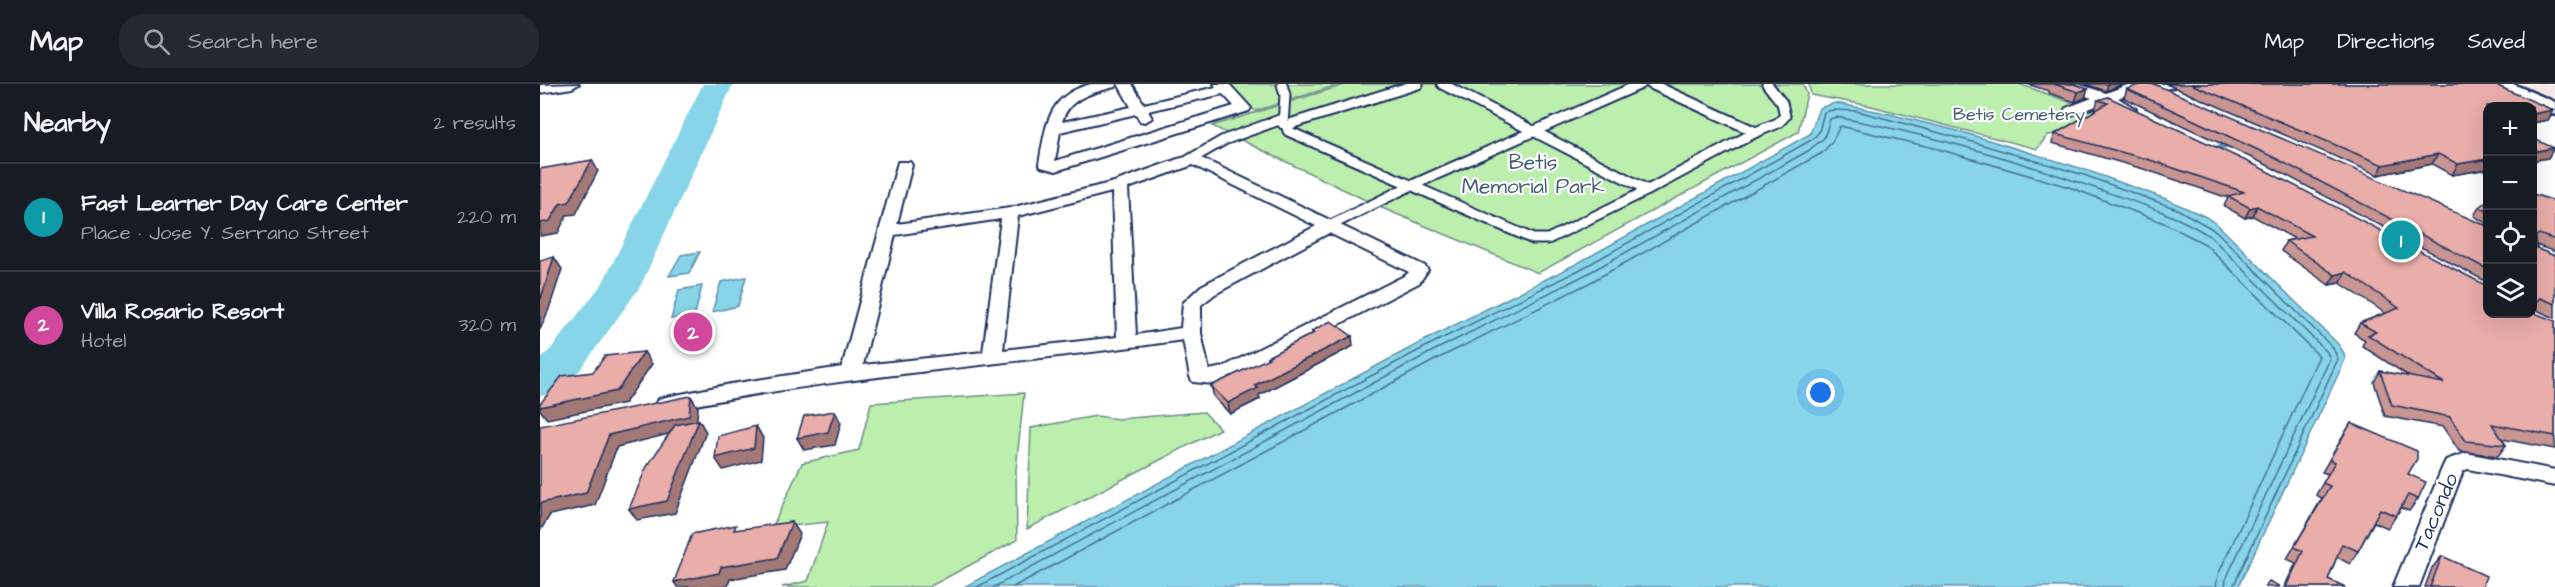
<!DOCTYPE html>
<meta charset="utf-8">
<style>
:root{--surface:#171b24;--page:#242831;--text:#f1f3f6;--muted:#9ea1a6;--line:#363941;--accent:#919bb2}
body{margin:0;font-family:"Architects Daughter",sans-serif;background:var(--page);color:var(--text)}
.controls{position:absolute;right:18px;top:18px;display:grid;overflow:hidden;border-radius:12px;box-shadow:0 6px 24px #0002}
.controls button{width:54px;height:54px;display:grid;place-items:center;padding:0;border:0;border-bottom:2px solid var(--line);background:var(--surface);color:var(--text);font:30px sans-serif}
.you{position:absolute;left:1281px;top:309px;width:21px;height:21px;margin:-15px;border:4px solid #fff;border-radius:50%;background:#1a73e8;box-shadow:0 0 0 9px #1a73e833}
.badge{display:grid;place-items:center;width:39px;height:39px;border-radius:50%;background:var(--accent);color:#fff;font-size:20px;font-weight:700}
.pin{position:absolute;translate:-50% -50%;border:3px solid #fff;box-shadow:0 2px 6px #0006}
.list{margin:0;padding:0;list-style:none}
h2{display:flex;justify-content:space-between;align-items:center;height:78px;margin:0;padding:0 24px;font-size:26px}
h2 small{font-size:20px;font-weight:400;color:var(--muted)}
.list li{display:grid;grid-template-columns:39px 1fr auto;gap:18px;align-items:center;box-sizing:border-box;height:108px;padding:0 24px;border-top:2px solid var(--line)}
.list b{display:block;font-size:22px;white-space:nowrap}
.list p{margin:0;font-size:20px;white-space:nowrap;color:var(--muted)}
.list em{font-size:20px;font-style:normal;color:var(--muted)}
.icon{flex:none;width:33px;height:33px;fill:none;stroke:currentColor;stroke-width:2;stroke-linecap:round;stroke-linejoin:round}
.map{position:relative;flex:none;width:2015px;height:503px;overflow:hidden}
header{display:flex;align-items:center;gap:36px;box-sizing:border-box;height:84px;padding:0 30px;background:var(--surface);border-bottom:2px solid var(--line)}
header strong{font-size:28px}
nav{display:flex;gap:33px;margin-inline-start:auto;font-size:21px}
.search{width:420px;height:54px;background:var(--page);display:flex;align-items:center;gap:15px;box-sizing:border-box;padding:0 21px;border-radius:24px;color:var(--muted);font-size:22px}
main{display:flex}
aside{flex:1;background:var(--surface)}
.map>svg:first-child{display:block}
</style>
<header>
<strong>Map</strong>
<div class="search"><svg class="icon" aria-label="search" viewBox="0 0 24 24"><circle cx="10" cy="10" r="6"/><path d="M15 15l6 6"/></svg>Search here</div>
<nav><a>Map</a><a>Directions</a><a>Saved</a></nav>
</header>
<main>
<aside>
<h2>Nearby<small>2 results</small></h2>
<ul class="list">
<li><span class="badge" style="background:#0f9aa8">1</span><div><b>Fast Learner Day Care Center</b><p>Place · Jose Y. Serrano Street</p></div><em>220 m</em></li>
<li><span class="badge" style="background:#d1479c">2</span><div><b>Villa Rosario Resort</b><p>Hotel</p></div><em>320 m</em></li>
</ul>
</aside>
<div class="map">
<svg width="2015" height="503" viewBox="0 0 2015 503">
<rect width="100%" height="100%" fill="#fff"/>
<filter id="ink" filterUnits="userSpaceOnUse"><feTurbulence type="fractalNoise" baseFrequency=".0167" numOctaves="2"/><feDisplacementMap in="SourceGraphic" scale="12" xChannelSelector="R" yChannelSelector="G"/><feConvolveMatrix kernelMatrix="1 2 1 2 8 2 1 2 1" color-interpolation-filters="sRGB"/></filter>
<g filter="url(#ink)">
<!-- built -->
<path fill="#f8e6e6" d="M1968,0H2015V22Z"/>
<!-- green -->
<g fill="#bceead" stroke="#6c8e86" stroke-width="1.5">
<path d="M686,0H801L715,27Z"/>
<path d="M807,0H1263L1267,10L1258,48L998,189L842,124L672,42Z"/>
<path d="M1269,0H1479L1558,28L1526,49L1508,51L1497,65L1331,22L1271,11Z"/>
<path d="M484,309L476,386L477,456L389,503H242L268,497L288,438L232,444L262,379L319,366L331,319Z"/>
<path d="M664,328L680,345L487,445L491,344L556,332L578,335Z"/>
</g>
<!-- water -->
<g fill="#88d4e8" stroke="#5c92b1" stroke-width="1.5">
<path d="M1295,19L1341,28L1422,48L1543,85L1626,115L1666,133L1679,142L1798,260L1804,269L1805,276L1698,503H424L887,255L1038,179L1270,50L1279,24Z"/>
<path d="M160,168L149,189L129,192L141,171Z"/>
<path d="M206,193L198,222L172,228L181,198Z"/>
<path d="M162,202L155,230L131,235L139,206Z"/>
</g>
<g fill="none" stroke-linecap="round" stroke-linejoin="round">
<!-- shore -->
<g stroke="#477195" stroke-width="1.5">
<path d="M437,503L889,261L1041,185L1273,55L1279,48L1284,28L1293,26L1317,27L1426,56L1544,91L1637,125L1676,147L1793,264L1798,275L1693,503"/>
<path d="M454,503L893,267L1045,191L1268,67L1284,54L1290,35L1296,33C1388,50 1478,76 1566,108C1602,120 1639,132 1671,153L1787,268L1790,275L1686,495L1685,503"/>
<path d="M473,503L897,275L1049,199L1282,69L1292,58L1300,42L1398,65L1529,103L1624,139L1665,160L1779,272L1678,491L1676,503"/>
</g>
<!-- stream -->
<path stroke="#5c92b1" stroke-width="5" d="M1670,66L1694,59"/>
<!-- river -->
<path fill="#88d4e8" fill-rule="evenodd" d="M163,0H193L100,203L40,286L16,308L0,312V275L10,266L62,200Z"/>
<!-- lane casing -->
<g stroke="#1b2f5e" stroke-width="13">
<g id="lane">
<path d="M742,0L745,11L743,40"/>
<path d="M878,0L753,39L747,43L748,47L993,155H1008L1108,106L1216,48L1111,0"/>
<path d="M902,0L1108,106"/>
<path d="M1216,48L1238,39L1245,32L1242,19L1227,0"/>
<path d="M649,76L684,56L742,35"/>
<path d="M789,142L870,102L1101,0"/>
</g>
</g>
<!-- street casing -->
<g stroke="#1b2f5e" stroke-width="4">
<g id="street">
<path d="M39,0L32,4L0,9V1Z"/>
<path d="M551,0H577L575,3C552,9 529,13 522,38L591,23L578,0H592L604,20L676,3L674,0H689L711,24L709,27L522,85L516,87L501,83L499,80C506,42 507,11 551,0ZM683,10L694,22L515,77L520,48L596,30L600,37L605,38L612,34L608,27Z"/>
<path d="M1517,0H1538L1566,9L1590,0H1610L1608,3L1578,14L1596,25L1594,28H1584L1565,19L1531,31L1524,27L1526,24L1552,14L1519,3Z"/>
<path d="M1612,0H1636L1634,3L1617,7L1610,3Z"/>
<path d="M655,71L885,182L888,186L879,199L697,293L674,300L653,298L650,293L643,256C471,281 297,291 126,327L119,325L115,320L119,315L126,313L191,300L302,283L358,78H370L372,81L357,140L470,124L574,98L638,75ZM653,81L776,142L661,202L643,219L641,244L596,251L588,104ZM572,108L577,253L463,266L478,132ZM461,135L443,268L323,281L355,151ZM789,149L869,188L866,191L683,283L669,286L661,249V221L675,210Z"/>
<path d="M1926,369L2015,386V402L1928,385L1923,387L1879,503H1853L1903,382L1906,376Z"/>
</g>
</g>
<!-- secondary casing -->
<g stroke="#1b2f5e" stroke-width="5">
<path id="secondary" d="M1947,0H1973L2015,18V31L1950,4Z"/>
</g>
<!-- lane -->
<use href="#lane" stroke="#fff" stroke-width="9"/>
<!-- street -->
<use href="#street" fill="#fff" fill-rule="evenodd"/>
<!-- secondary -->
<use href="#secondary" fill="#fff" fill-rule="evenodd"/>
</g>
<!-- wall -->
<g fill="#c89592" stroke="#1b2f5e" stroke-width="1.5">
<path d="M1487,0H1534L1545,14L1535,18L1509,9V7Z"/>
<path d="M1545,0H1584L1566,7Z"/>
<path d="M1626,0H1953L2013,26L2008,36L1992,39V22H1947V85L1912,91L1892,80L1838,91Z"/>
<path d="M1587,5L1947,142V198L1729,82L1584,14Z"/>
<path d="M1568,13L1947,230L2015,237V365L1962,355L1966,361L1958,372L1919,367L1903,343L1845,332L1834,298L1840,287L1870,293L1822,262L1825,256L1814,249L1820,239L1845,229L1800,199L1789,201L1741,167L1746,157L1755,155L1713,132L1705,134L1684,122L1688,114L1607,86L1512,59L1515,50L1557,26L1555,25L1558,16Z"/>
<path d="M1992,110L2015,117V168L1996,161L1997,165L2015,172V234L1992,224Z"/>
<path d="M1947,118V140L1934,132L1939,123Z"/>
<path d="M772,247L813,262L719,311L720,315L690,330L674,313L671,302L728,275L727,273L772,250Z"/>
<path d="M1811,339L1868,390L1878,415L1869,427L1861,424L1848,444L1834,438L1818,467L1810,480L1797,473L1788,495L1805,503H1744L1756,479L1747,475L1782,414L1776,411L1788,390L1782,388Z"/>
<path d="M1902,472L1943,503H1885L1892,484Z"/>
</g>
<!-- shaded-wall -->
<g fill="#a37977" stroke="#1b2f5e" stroke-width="1.5">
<path d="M1568,0H1584L1566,7Z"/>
<path d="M1548,5L1545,14L1535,18L1538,8Z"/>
<path d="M2013,26L2008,36L1992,39V30Z"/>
<path d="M2014,64L2008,74L1992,77V68Z"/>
<path d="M1898,70L1892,80L1838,91L1843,81Z"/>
<path d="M1947,75V85L1912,91L1918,80Z"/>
<path d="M52,76L58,87L36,130L27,131L18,149L0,152V139L20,120Z"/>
<path d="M1717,122L1713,132L1705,134L1710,124Z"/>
<path d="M14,173L22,185L9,225L0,246V217Z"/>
<path d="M1806,188L1800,199L1789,201L1795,191Z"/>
<path d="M812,252L813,262L719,311L720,315L690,330L688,319L715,301Z"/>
<path d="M104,268L112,280L85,319L7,335L0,326V323Z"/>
<path d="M151,312L158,324L156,343L159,336L166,348L135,429L97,436L89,425L156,343L77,363L55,421L10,431L0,447V420L69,351Z"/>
<path d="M295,327L301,339L295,361L264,366L257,354Z"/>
<path d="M216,342L223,354L221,376L183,386L175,374Z"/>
<path d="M252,438L260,450L245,486L190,495L188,502L181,503H137L134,498L181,483Z"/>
</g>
<!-- building -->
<g fill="#e9adaa" stroke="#1b2f5e" stroke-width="1.5">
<path d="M1514,0H1534L1548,5L1538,8Z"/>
<path d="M1602,0H1614L1947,142V185L1733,73L1587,5Z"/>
<path d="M1651,0H1953L2013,26L1992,30V22H1947V75L1918,80L1898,70L1843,81Z"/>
<path d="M1568,13L1719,83L1947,202V230H1992V228L2015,237V352L1952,340L1966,361L1926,357L1910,333L1852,321L1840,287L1904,299L1828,251L1836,248L1820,239L1859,224L1806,188L1795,191L1746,157L1772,152L1717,122L1710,124L1688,112L1704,108L1610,76L1515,50L1568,19L1558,16Z"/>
<path d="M1992,54L2014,64L1992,68Z"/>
<path d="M52,76L29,118L20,120L10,137L0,139V85Z"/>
<path d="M1992,110L2015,117V156L1999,150L1996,152L1997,165L2015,172V220L2000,214L1997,217L1992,218Z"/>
<path d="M1947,118V127L1939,123Z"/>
<path d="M14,173L1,214L0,217V177Z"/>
<path d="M791,237L812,252L715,301L718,304L688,319L671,302L729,274L727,273L774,249L772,247Z"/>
<path d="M104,268L77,307L0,323V320L22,292L53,288L65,272Z"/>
<path d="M151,312L149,332L69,351L46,409L1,419L0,420V342Z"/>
<path d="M295,327L288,348L257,354L264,332Z"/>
<path d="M159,336L127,417L89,425L106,384L135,341Z"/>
<path d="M1811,339L1877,367V375L1868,390L1886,398L1878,415L1868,411L1856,432L1840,425L1818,467L1802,460L1788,495L1805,503H1746L1763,467L1754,463L1790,402L1783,399L1795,378L1789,376Z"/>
<path d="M216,342L214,364L175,374L178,352Z"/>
<path d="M252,438L237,474L181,483L179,489L134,498L152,450L196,441L194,446Z"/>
<path d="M1902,472L1946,492L1943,503H1890Z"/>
<path d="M1729,497L1740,503H1725Z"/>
</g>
</g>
<g text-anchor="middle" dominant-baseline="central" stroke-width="4.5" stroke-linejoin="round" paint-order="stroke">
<!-- far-park labels -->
<g font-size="18" fill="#435f72" stroke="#fff">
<text x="1479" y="30">Betis Cemetery</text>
</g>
<!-- park labels -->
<g font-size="21" fill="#435f72" stroke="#fff">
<text x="993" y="78">Betis<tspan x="993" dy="24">Memorial Park</tspan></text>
</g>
<!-- street labels -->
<g font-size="21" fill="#1b2f5e" stroke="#fff">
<text transform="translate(1896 428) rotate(-67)">Tacondo</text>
</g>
</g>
</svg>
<div class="controls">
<button>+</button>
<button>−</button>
<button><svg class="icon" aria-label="locate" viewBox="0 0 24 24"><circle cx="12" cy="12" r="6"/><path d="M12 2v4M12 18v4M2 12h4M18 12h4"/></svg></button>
<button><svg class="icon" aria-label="layers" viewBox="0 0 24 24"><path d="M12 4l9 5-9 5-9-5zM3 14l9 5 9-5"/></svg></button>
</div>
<div class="you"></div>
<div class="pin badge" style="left:1861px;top:156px;background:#0f9aa8">1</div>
<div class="pin badge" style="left:153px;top:248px;background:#d1479c">2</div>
</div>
</main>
